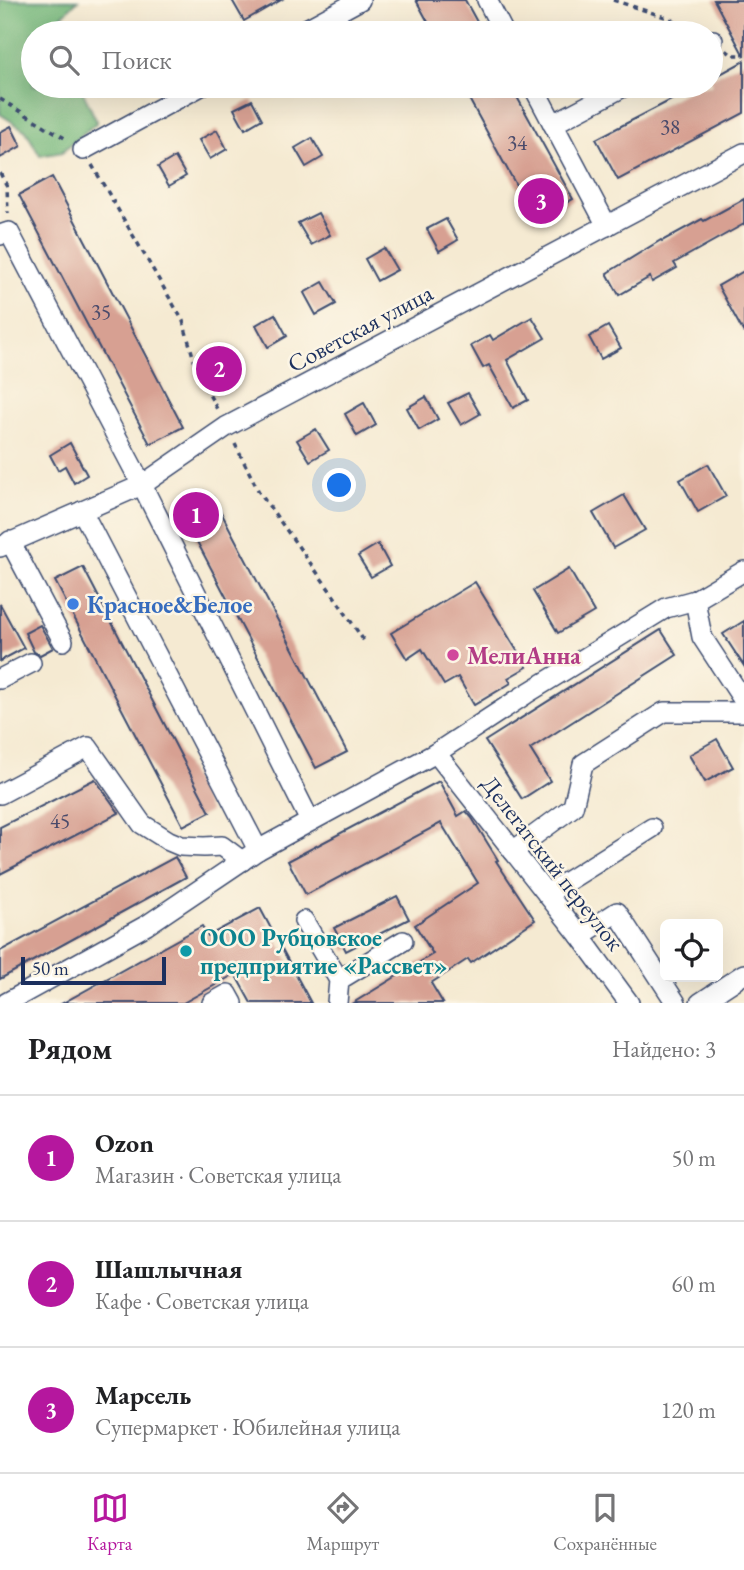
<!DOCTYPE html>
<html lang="ru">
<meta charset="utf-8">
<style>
:root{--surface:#fff;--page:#f6f6f6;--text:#202124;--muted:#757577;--line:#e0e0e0;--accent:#b5179e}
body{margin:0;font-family:"EB Garamond",serif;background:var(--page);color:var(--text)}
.controls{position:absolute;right:21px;bottom:21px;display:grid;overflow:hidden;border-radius:10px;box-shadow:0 7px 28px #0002}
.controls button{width:63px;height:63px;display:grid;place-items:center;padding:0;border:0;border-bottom:2px solid var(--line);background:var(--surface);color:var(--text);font:35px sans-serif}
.scale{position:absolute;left:21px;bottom:18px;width:145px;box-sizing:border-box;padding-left:7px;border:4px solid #1b2f5e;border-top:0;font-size:19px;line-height:24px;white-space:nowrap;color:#1b2f5e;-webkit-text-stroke:5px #fcf5e5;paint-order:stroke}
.you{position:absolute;left:340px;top:486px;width:24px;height:24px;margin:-18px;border:5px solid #fff;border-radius:50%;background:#1a73e8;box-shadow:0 0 0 10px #1a73e833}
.badge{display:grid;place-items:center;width:46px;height:46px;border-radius:50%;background:var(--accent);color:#fff;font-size:23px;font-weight:700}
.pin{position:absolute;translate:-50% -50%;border:4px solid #fff;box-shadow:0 2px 7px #0006}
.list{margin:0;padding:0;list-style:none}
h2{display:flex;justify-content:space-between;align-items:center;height:91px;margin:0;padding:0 28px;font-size:30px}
h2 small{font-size:23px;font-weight:400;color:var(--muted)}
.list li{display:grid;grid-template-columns:46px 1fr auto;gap:21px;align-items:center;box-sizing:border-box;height:126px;padding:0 28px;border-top:2px solid var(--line)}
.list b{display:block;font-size:26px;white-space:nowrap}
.list p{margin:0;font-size:23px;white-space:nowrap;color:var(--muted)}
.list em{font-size:23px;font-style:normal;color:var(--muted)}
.icon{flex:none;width:38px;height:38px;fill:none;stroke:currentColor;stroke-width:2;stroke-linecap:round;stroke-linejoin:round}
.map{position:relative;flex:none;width:744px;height:1003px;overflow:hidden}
.search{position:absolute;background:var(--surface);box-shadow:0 7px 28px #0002;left:21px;right:21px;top:21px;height:77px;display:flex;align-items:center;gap:18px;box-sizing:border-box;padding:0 24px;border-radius:38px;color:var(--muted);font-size:26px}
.sheet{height:469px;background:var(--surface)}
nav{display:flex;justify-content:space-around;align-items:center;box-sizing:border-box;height:98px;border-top:2px solid var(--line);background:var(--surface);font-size:19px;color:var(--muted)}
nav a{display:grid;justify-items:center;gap:4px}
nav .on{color:var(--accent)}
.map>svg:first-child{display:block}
</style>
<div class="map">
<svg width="744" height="1003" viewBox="0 0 744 1003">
<rect width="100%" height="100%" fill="#fcf5e5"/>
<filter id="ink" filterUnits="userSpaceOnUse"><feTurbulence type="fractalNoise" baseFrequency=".0143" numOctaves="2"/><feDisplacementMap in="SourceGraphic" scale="14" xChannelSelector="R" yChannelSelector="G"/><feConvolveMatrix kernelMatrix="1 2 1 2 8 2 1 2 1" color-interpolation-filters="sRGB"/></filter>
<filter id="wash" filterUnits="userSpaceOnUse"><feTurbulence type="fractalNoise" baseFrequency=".00686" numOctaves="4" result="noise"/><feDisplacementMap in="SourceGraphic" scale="28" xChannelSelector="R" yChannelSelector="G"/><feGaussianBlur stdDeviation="1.57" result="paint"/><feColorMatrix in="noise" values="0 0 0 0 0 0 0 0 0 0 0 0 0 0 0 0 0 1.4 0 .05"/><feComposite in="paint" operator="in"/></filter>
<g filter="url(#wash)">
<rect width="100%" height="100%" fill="#f5ead2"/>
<!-- forest -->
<path fill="#76b87b" stroke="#48746c" stroke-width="2" d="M0,0H78L52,26L55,33H33V86H80L97,122L62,152L40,156L26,131L0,114Z"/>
<g id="blocks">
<!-- building -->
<g fill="#d7a092">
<path d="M232,0H281L244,21Z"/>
<path d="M416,0H465L483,33H434Z"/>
<path d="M714,0H744V56Z"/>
<path d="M744,61V113L618,180L596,139L698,86H711V79Z"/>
<path d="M462,86H511L573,199L535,220Z"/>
<path d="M252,100L262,119L245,129L234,109Z"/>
<path d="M11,126L21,146L0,158V132Z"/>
<path d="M217,130L227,149L210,159L199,140Z"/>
<path d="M312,138L323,157L306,167L295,148Z"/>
<path d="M175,157L186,176L169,186L158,167Z"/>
<path d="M52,177L183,427L150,444L19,195Z"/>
<path d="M744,199V224L674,263L677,268L652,282L650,277L619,295L607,273L661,240L662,241L702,219L704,221Z"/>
<path d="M318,213L330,235L311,245L298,223Z"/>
<path d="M446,219L458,240L439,251L427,229Z"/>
<path d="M384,248L397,270L377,281L365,259Z"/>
<path d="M744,271V333L718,286Z"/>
<path d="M323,282L336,304L316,315L304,293Z"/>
<path d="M275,314L287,336L268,347L256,325Z"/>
<path d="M532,317L545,338L507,360L528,400L513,408L489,365L483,368L471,346L490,335L493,340Z"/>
<path d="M608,326L621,348L601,359L589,337Z"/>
<path d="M468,393L480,414L461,425L448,403Z"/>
<path d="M426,397L438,419L419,430L407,408Z"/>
<path d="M364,403L376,425L357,436L345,414Z"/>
<path d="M316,429L329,450L310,461L297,440Z"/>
<path d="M70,443L87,475L74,483L65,466L58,470L50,455Z"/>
<path d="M708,464L726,496L698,512L680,480Z"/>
<path d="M624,495L645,530L613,548L593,513Z"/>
<path d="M213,497L347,752L316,768L182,513Z"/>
<path d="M378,544L390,566L371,577L358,556Z"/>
<path d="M83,567L210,812L183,826L55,581Z"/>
<path d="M569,569L594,612L558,633L533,591Z"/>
<path d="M475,582L527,667L508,678L511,683L474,705L458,677L444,685L422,649L407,659L391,633Z"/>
<path d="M0,604L24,648L0,661Z"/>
<path d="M744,621V666L723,634Z"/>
<path d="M40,625L53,648L40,655L34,652L25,633Z"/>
<path d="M661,630L677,655L530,749L550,781L522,799L485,741Z"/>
<path d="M717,739L733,767L705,782L689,755Z"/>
<path d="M95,779L119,813L0,874V827Z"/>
<path d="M439,781L458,816L466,811L472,818L498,860L496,861L535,920L471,963L468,959L431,983L443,1003H353L433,954L415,925L478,883L441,823L306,895L288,861Z"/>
<path d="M175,857L186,877L0,979V951Z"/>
<path d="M397,896L409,919L346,951L334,928Z"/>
<path d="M260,908L311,1003H251L235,974L183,1003H63L202,926L208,936Z"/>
</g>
</g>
</g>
<g filter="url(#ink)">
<use href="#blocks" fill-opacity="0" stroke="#3c4b6f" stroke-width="2"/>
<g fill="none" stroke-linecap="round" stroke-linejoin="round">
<!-- minor casing -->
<g stroke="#3c4b6f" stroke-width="22">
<g id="minor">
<path d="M487,0L504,33"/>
<path d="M299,33L360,0"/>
<path d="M711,41L713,40"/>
<path d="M533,86L607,226"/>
<path d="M553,124L625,86"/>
<path d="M83,150L201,86"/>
<path d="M0,235L9,232L142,485L310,821"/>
<path d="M82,511L258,850"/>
<path d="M10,541L63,641"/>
<path d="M0,547L142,485L226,427L744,153"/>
<path d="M695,600L702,637L744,701"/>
<path d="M0,679L31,663"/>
<path d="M436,753L580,936L629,1003"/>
<path d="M0,794L88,747L142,824L169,841L181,846L204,847L222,846L242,861"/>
<path d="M513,851L573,807L583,764L664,712H744"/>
<path d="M547,894L652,828"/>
<path d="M304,921L339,980L337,1003"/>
<path d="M580,936L617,912L676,1003"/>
<path d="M339,980L403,941"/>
<path d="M6,1003L147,925L258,850L436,753L526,694L666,608L695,600L744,571"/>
<path d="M212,1003L228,994L233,1003"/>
<path d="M700,1003L744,974"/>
</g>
</g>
<!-- path -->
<g stroke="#3c4b6f" stroke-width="3.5" stroke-dasharray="5 5" stroke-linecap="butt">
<path d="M613,0L668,18L696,32"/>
<path d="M726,50L732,55H744"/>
<path d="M0,99L68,140"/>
<path d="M92,165L183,321L198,374L217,409"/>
<path d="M0,173L7,186L8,213"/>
<path d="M235,444L259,492L334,596L366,644"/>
</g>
<!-- minor -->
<use href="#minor" stroke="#fff" stroke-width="19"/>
</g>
</g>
<!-- markers -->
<circle fill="#3f7fe0" stroke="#fcf5e5" stroke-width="2.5" cx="73" cy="604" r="7"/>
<circle fill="#d1479c" stroke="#fcf5e5" stroke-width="2.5" cx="453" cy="655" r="7"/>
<circle fill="#0f9aa8" stroke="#fcf5e5" stroke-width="2.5" cx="186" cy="951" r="7"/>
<g text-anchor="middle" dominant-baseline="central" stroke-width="5" stroke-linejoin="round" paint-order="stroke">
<!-- number labels -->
<g font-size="21" fill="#4a4b6b">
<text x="670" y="126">38</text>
<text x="517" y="142">34</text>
<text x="101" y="311">35</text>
<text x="60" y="820">45</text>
</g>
<!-- street labels -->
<g font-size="24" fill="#1b2f5e" stroke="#fcf5e5">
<text transform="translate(360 328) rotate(-28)">Советская улица</text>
<text transform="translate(553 863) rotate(52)">Делегатский переулок</text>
</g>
<!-- shop labels -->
<g font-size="24" font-weight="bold" fill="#366cbe" stroke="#fcf5e5" text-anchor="start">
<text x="87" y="604">Красное&amp;Белое</text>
</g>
<!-- hotel labels -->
<g font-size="24" font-weight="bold" fill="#b23c85" stroke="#fcf5e5" text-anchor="start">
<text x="467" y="655">МелиАнна</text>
</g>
<!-- culture labels -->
<g font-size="24" font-weight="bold" fill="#0d838f" stroke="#fcf5e5" text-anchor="start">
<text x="200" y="937">ООО Рубцовское<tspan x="200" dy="28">предприятие «Рассвет»</tspan></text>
</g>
</g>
</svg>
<div class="controls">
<button><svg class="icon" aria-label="locate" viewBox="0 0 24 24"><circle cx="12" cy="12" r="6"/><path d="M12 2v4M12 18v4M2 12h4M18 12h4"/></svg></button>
</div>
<div class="scale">50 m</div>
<div class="you"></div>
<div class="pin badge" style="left:196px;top:515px">1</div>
<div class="pin badge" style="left:219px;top:369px">2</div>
<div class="pin badge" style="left:541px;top:201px">3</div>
<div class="search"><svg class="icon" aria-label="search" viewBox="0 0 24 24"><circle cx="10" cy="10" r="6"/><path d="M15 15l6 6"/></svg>Поиск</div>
</div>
<section class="sheet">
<h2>Рядом<small>Найдено: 3</small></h2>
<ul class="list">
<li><span class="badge">1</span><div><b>Ozon</b><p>Магазин · Советская улица</p></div><em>50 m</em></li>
<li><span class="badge">2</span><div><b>Шашлычная</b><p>Кафе · Советская улица</p></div><em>60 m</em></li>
<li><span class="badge">3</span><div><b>Марсель</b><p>Супермаркет · Юбилейная улица</p></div><em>120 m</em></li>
</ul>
</section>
<nav>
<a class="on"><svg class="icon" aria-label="map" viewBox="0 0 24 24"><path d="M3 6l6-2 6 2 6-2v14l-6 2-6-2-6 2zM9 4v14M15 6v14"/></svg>Карта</a>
<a><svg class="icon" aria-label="directions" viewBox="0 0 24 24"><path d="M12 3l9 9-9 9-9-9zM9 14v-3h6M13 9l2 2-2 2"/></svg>Маршрут</a>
<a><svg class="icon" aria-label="saved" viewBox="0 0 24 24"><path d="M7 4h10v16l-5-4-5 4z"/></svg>Сохранённые</a>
</nav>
